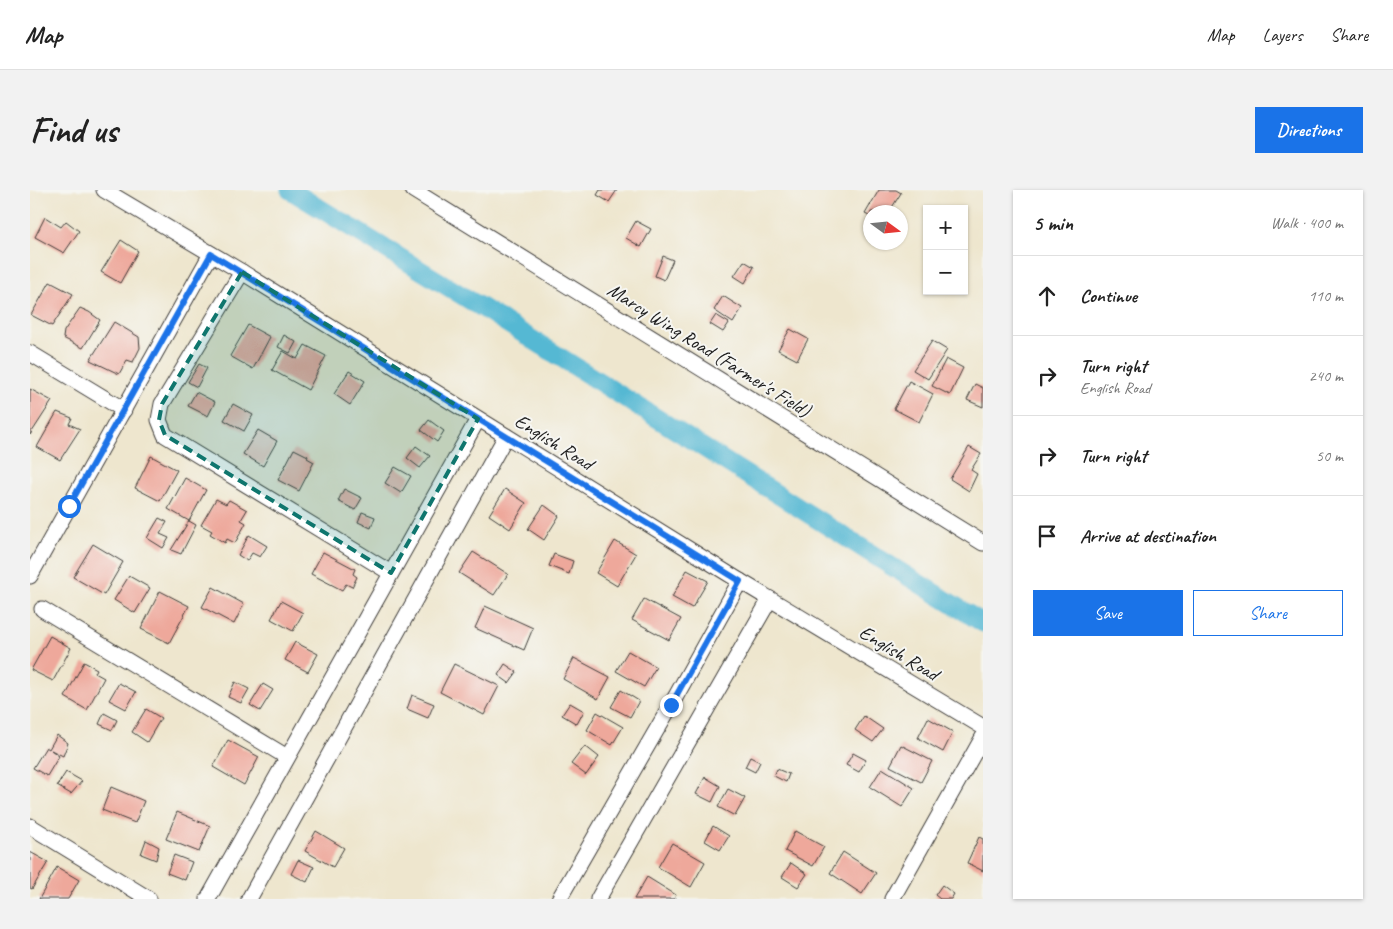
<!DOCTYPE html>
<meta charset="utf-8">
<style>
:root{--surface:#fff;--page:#f2f2f2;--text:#222;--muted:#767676;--line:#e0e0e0;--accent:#1a73e8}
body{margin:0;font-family:Caveat,sans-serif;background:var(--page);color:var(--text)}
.controls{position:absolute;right:15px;top:15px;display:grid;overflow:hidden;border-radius:0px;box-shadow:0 1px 4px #0004}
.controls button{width:45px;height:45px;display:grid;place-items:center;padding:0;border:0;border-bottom:1px solid var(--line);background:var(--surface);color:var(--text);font:25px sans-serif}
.compass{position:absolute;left:833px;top:15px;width:45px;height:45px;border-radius:50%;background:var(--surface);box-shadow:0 1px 4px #0004;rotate:105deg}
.stop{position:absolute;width:15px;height:15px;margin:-11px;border:4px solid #1a73e8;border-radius:50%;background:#fff}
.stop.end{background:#1a73e8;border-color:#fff;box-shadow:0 1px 5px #0008}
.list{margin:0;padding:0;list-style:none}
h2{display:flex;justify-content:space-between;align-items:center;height:65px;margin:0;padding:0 20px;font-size:21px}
h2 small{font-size:16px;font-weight:400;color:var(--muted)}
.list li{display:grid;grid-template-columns:32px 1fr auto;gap:15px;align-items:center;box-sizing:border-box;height:80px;padding:0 20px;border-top:1px solid var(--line)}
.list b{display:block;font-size:19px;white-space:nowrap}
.list p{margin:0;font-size:16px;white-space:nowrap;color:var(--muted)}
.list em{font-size:16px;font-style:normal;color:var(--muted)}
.actions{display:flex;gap:10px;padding:15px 20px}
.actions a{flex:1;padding:11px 0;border:1px solid var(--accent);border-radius:0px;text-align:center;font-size:18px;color:var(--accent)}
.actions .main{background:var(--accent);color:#fff}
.icon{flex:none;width:28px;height:28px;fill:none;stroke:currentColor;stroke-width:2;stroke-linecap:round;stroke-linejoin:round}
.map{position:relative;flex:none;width:953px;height:709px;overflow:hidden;border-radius:0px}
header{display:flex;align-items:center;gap:30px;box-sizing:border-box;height:70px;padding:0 25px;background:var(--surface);border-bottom:1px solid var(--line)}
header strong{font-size:24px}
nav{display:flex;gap:28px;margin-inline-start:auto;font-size:18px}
.intro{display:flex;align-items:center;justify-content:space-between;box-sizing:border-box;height:120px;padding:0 30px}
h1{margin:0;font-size:35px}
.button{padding:12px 22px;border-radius:0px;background:var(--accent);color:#fff;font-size:18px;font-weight:700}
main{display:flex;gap:30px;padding:0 30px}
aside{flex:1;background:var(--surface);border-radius:0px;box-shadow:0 1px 4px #0004}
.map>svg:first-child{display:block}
</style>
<header>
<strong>Map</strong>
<nav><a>Map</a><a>Layers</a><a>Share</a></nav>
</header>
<div class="intro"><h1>Find us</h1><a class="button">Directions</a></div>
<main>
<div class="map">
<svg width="953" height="709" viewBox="0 0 953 709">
<rect width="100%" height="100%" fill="#f6f6f2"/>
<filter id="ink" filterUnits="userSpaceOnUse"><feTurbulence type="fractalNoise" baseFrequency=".02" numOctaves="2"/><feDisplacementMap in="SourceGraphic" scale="10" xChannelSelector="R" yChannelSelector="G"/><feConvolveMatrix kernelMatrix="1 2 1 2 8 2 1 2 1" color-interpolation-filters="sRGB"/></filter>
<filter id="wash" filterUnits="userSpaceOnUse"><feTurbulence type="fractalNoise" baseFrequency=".0096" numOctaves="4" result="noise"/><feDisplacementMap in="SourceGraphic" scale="20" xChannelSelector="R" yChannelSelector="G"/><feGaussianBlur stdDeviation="1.12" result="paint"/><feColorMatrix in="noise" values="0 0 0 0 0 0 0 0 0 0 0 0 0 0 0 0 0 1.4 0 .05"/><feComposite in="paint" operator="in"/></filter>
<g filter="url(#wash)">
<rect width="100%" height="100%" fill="#eee6ce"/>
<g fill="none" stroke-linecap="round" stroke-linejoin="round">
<!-- canal -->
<path stroke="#55b8d3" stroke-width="19" d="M260,0L454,119L861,376L953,433"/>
</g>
<g id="blocks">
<!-- building -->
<g fill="#eea89b">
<path d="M570,0H587L579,12L567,5Z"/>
<path d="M849,0H866L871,3L859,22H841V27L835,24Z"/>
<path d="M15,27L31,37L36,31L49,41L34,63L5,47Z"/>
<path d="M606,31L621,39L611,57L596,48Z"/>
<path d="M91,50L108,61L90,93L71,82Z"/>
<path d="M633,66L643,70L634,90L625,86Z"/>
<path d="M714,71L724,77L715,93L704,86Z"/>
<path d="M20,92L43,104L22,136L1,125Z"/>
<path d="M693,106L712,118L703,133L684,120Z"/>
<path d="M50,118L59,122L70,130L53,158L33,148L34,141Z"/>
<path d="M686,125L699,133L693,142L680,134Z"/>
<path d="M84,132L109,147L110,158L103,172L97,170L89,184L60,170Z"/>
<path d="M218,135L240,147L223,179L200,166Z"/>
<path d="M760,139L778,149L767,170L748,160Z"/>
<path d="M254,145L266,152L260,163L248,157Z"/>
<path d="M902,151L917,160L898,189L883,180Z"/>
<path d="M275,155L296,166L278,200L242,180L253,161L267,169Z"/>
<path d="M916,169L933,178L920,205L902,196Z"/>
<path d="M169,174L177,178L167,197L158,192Z"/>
<path d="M319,181L335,191L320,215L304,204Z"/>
<path d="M879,191L903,204L889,232L864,219Z"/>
<path d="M945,194L953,198V217L937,210Z"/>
<path d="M0,199L22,211L0,245Z"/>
<path d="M166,202L185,212L178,226L158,216Z"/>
<path d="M203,214L223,225L214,241L194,230Z"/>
<path d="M27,222L42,228L39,234L50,239L30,270L7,257Z"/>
<path d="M399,230L414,241L407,252L391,240Z"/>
<path d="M228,240L247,251L233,276L213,264Z"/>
<path d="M386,256L400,266L390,278L377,268Z"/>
<path d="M939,257L951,264L941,280L947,284L939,301L920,289Z"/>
<path d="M264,259L278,266L277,268L284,272L269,301L248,290Z"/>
<path d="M121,266L147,280L130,311L105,298Z"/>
<path d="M365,277L381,286L371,303L355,293Z"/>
<path d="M155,288L176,300L159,331L166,335L151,364L141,360L159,331L138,319Z"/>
<path d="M314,299L332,308L325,320L308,311Z"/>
<path d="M475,299L496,313L480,339L459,325Z"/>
<path d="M186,309L196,314L199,310L217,320L211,330L216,333L205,353L197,349L195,353L180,344L182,341L171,335Z"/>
<path d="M514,315L529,326L514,350L498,339Z"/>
<path d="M332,322L345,327L341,338L328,332Z"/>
<path d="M129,328L137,332L130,344L139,348L133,358L117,348Z"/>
<path d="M219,345L237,356L230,367L222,363L217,371L208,365Z"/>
<path d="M585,351L606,364L587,396L566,383Z"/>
<path d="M63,354L93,372L74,405L43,387Z"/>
<path d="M293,362L325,379L323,384L327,387L322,397L316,394L312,400L281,384Z"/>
<path d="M443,362L478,384L464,405L429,383Z"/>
<path d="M524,364L543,371L539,384L519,376Z"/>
<path d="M657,380L678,391L662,418L642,407Z"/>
<path d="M99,386L120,398L105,423L84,410Z"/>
<path d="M183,397L214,414L204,434L172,417Z"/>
<path d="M130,401L159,416L139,453L111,439Z"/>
<path d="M614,409L651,429L639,450L602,430Z"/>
<path d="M251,411L273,423L263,441L241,429Z"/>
<path d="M455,416L503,438L494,460L445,438Z"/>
<path d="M20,446L41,458L23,491L1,480Z"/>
<path d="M265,452L288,464L278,482L255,470Z"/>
<path d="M598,461L626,477L614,497L586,481Z"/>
<path d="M544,468L580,487L568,509L533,489Z"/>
<path d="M54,472L67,479L65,483L74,488L57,520L35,507Z"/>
<path d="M424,474L469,496L454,525L410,502Z"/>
<path d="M475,474L487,482L479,493L468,485Z"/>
<path d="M205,492L219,499L211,513L198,507Z"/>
<path d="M89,493L106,502L96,519L79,510Z"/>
<path d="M233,494L243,500L230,521L220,515Z"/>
<path d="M591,500L609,511L600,527L581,517Z"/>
<path d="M382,505L404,514L398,528L377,519Z"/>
<path d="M540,513L554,521L547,534L532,525Z"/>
<path d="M116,519L131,528L117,552L102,542Z"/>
<path d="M567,522L593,537L582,555L557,540Z"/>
<path d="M74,523L87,530L82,540L69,534Z"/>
<path d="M834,526L853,539L843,552L825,540Z"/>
<path d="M898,528L923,542L913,562L888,548Z"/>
<path d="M27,545L38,553L33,566L21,560L29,566L17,586L3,578L16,557L19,559Z"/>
<path d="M198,550L229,567L214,595L183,577Z"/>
<path d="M871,555L902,571L891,592L860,576Z"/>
<path d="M555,556L569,567L556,585L541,574Z"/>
<path d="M823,563L836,570L829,582L816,575Z"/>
<path d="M720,567L730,572L725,582L715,577Z"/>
<path d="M852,578L884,598L872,617L840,597Z"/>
<path d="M747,579L759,584L756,592L744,586Z"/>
<path d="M36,582L52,591L41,604L27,596Z"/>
<path d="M675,587L690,596L682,612L666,604Z"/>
<path d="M81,597L114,611L105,633L72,620Z"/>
<path d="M698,599L715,608L705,626L688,617Z"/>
<path d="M147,622L180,636L169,662L136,649Z"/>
<path d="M683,636L699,646L690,660L675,651Z"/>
<path d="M286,641L314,658L303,677L275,661Z"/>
<path d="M765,641L794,657L783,676L755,661Z"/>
<path d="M949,647L953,649V681L937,673Z"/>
<path d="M116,650L129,657L126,670L111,664Z"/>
<path d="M642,653L675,672L661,697L628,677Z"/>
<path d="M0,662L18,672L2,699L0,698Z"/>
<path d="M813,662L846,683L832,704L800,683Z"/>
<path d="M144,665L162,672L155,690L137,683Z"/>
<path d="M268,670L284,677L277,692L261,684Z"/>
<path d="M761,673L777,684L768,697L752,687Z"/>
<path d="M27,677L49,690L38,709H9Z"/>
<path d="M617,687L646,705L644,709H604Z"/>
<path d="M912,695L924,704L921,709H910L905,705Z"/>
</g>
</g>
</g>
<g filter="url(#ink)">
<use href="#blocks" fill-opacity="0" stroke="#3c3a37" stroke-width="1"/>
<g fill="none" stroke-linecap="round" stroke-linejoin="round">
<!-- minor casing -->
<g stroke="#3c3a37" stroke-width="17">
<g id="minor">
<path d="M74,0L212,82L710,391L953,537"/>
<path d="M383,0L953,353"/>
<path d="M212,82L132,214L129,230L135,245L361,383"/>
<path d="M0,163L94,220"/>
<path d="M0,386L181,64"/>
<path d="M12,419L257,567"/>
<path d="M0,636L119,709"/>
<path d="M178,709L448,229"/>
<path d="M219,709L476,246"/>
<path d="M529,709L641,515L710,391"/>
<path d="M568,709L740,409"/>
<path d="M862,709L953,547"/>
</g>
</g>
<!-- minor -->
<use href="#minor" stroke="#fff" stroke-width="15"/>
</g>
</g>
<g fill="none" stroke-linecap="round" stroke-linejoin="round" filter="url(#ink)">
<!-- route -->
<path stroke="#1a73e8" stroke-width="6" d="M39,316L181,64L710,391L641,515"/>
</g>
<!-- marked area -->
<path fill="#0f766e" fill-opacity="0.2" stroke="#0f766e" stroke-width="4" stroke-dasharray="10 6" stroke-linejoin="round" d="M212,82L448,229L361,383L135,245L129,230L132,214Z"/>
<g text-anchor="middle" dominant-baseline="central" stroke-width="4" stroke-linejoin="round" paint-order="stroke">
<!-- street labels -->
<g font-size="20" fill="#1c1c1c" stroke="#f6f6f2">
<text transform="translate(679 160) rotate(32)">Marcy Wing Road (Farmer's Field)</text>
<text transform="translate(524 252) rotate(32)">English Road</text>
<text transform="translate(869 463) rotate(31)">English Road</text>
</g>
</g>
</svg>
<div class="controls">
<button>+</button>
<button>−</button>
</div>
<svg class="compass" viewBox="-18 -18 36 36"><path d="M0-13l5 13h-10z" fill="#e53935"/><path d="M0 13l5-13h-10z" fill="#767676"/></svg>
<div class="stop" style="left:39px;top:316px"></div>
<div class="stop end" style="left:641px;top:515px"></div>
</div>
<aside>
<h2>5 min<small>Walk · 400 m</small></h2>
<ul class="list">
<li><svg class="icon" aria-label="ahead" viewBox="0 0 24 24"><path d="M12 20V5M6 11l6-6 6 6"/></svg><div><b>Continue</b></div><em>110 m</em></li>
<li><svg class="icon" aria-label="right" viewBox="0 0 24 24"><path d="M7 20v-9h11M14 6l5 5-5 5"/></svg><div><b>Turn right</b><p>English Road</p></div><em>240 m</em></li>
<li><svg class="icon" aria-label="right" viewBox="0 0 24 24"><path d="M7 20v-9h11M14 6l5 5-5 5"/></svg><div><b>Turn right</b></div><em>50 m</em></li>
<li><svg class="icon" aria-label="arrive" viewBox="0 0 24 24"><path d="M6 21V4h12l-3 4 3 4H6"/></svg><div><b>Arrive at destination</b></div></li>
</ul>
<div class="actions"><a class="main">Save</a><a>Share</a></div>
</aside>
</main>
